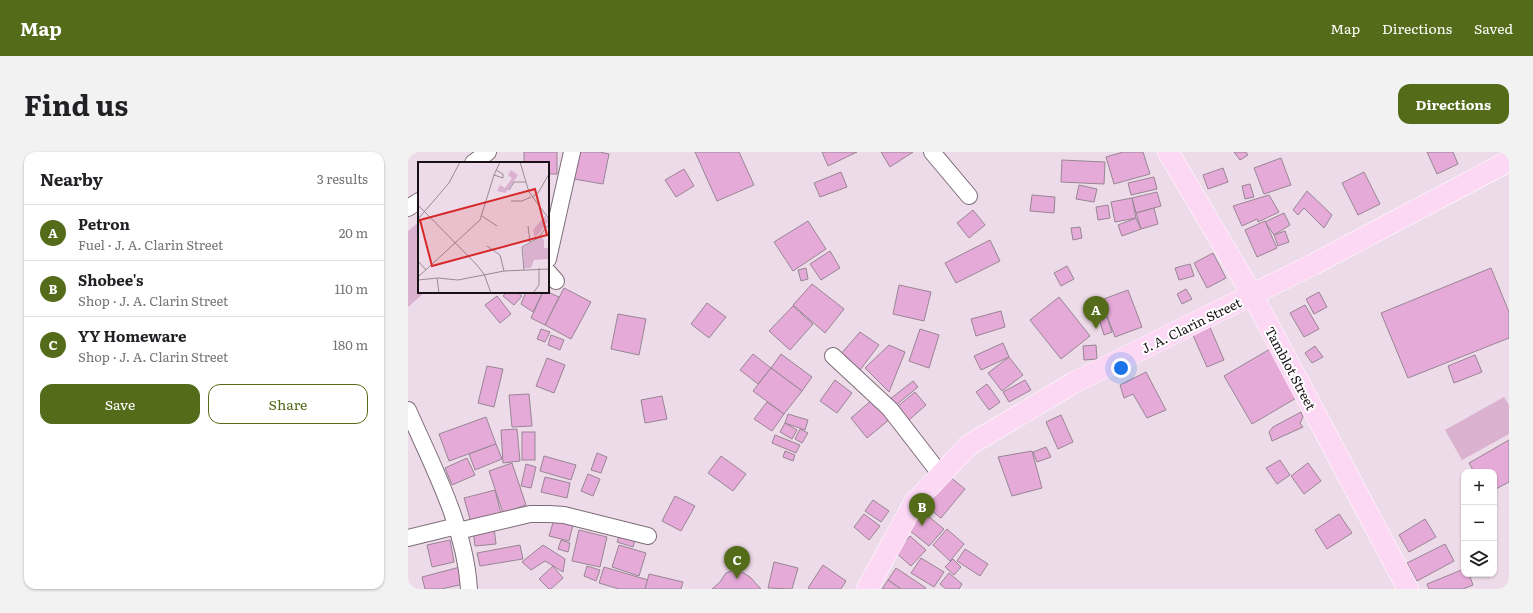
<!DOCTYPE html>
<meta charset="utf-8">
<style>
:root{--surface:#fff;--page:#f2f2f2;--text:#202124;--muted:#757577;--line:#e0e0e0;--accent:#546b1a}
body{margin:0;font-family:Literata,serif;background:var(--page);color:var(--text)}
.controls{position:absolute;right:12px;bottom:12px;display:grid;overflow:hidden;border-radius:8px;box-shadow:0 1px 3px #0004}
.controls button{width:36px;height:36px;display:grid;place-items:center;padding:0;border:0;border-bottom:1px solid var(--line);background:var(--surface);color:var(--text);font:20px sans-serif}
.you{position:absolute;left:713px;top:216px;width:14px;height:14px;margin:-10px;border:3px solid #fff;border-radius:50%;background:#1a73e8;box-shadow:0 0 0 6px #1a73e833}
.badge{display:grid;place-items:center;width:26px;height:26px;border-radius:50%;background:var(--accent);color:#fff;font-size:13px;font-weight:700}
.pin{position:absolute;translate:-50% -33px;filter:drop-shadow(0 1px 2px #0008)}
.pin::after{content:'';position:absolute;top:21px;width:14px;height:12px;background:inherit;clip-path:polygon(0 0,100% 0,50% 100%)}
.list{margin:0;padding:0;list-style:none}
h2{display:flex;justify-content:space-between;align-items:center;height:52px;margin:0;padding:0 16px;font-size:17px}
h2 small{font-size:13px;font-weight:400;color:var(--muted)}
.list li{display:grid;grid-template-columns:26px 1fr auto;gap:12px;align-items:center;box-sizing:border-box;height:56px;padding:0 16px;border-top:1px solid var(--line)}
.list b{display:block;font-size:15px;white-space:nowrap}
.list p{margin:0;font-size:13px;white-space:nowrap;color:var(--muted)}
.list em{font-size:13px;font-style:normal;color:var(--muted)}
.actions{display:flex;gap:8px;padding:12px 16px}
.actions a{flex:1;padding:9px 0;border:1px solid var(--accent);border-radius:12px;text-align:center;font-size:14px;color:var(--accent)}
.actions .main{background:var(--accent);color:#fff}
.icon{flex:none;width:22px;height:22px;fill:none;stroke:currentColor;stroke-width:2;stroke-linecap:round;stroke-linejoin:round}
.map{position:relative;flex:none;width:1101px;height:437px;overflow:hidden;border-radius:12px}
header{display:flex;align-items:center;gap:24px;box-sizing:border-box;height:56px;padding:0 20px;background:var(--accent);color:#fff}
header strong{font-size:19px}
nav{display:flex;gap:22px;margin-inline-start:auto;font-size:14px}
.intro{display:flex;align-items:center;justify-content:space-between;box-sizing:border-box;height:96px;padding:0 24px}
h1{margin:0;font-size:28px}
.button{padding:10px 18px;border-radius:12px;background:var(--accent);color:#fff;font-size:14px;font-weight:700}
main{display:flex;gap:24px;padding:0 24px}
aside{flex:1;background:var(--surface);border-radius:12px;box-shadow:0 1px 3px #0004}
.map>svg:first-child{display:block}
</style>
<header>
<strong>Map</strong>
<nav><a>Map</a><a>Directions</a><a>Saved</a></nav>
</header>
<div class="intro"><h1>Find us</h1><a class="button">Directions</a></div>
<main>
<aside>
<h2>Nearby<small>3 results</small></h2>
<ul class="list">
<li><span class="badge">A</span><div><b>Petron</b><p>Fuel · J. A. Clarin Street</p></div><em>20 m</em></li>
<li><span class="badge">B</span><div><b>Shobee's</b><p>Shop · J. A. Clarin Street</p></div><em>110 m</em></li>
<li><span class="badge">C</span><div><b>YY Homeware</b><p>Shop · J. A. Clarin Street</p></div><em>180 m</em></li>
</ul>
<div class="actions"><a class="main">Save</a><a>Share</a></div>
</aside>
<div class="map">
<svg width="1101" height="437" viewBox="0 0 1101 437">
<rect width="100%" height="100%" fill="#eedbe9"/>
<!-- green -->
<g fill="#dab2d0">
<path d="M11,70V140H17L0,155V79Z"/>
<path d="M1096,245L1101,253V282L1054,308L1037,278Z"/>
</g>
<!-- building -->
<g fill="#e6aad9" stroke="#978693">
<path d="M116,0H149V22H140V11H116Z"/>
<path d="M165,0H192L201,2L195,32L160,26Z"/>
<path d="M287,0H331L346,33L309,49Z"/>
<path d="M414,0H449L420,14Z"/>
<path d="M473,0H505L482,15Z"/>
<path d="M715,0H735L742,22L706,32L698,5Z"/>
<path d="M826,0H838L840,3L832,8Z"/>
<path d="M1019,0H1045L1050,12L1029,22Z"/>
<path d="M873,6L883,33L856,42L846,16Z"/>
<path d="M654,8L697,10L696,32L653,30Z"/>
<path d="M815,16L820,30L800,37L795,23Z"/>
<path d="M276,17L286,34L268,45L257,28Z"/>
<path d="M433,20L439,35L412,45L406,31Z"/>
<path d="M956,20L972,52L950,63L934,31Z"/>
<path d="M746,25L749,37L723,43L720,31Z"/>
<path d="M842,32L846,45L837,47L834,34Z"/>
<path d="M671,33L689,37L686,50L668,47Z"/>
<path d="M899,39L924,63L916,76L896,56L890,63L885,58Z"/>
<path d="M749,40L753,54L728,61L724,46Z"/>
<path d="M624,43L647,45L646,61L622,59Z"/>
<path d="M861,43L871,60L850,70L849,67L834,74L825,54Z"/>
<path d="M724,46L728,66L707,70L703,50Z"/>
<path d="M700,53L702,66L690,68L688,55Z"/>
<path d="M746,56L750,72L733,77L728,61Z"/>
<path d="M565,58L577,73L561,86L549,71Z"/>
<path d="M876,61L882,73L866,83L857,70Z"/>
<path d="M728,66L733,77L714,84L710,73Z"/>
<path d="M400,69L418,97L385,119L366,90Z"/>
<path d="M857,69L869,96L849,105L837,78Z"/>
<path d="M672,75L674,86L665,88L663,76Z"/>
<path d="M877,79L881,90L870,94L866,83Z"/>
<path d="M582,88L592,109L548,131L537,111Z"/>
<path d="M422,99L432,116L413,128L402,112Z"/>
<path d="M805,101L818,126L799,136L786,111Z"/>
<path d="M782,112L786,124L771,128L767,116Z"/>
<path d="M659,114L666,127L653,134L646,121Z"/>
<path d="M398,116L400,127L393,129L390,118Z"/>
<path d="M1083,116L1101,160V186L1000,226L973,161Z"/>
<path d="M404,132L436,157L417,181L385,153Z"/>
<path d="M491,133L523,140L516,169L485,162Z"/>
<path d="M156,136L183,150L163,187L137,173Z"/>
<path d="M778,137L784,147L774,152L769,142Z"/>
<path d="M720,138L734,175L707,185L693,148Z"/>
<path d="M99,140H109L114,144L106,153L95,144Z"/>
<path d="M118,140H135L125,160L113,152Z"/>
<path d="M135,140H140L151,145L137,173L123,166Z"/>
<path d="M911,140L919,155L906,162L898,147Z"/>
<path d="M89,144L103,162L92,171L77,153Z"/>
<path d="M651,145L682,184L653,207L622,168Z"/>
<path d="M299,151L318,165L301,186L283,172Z"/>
<path d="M897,153L911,177L896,185L882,161Z"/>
<path d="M385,154L405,172L382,198L361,179Z"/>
<path d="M593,159L597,175L568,184L563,167Z"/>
<path d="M210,162L238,167L231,203L203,197Z"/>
<path d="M699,165L704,180L696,183L691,167Z"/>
<path d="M801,173L816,208L799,215L784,181Z"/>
<path d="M133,177L142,180L137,190L129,187Z"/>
<path d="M512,177L531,183L521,216L501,209Z"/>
<path d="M452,180L471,193L452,218L432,203Z"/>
<path d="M143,183L156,188L152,198L140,193Z"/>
<path d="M595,191L601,205L573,218L566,204Z"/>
<path d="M481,193L497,200L481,240L457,216Z"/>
<path d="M688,193L689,207L676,208L675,194Z"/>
<path d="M907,194L915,205L904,211L897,201Z"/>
<path d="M862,197L890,245L844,272L816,224Z"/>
<path d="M345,202L363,216L350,232L332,218Z"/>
<path d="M373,202L404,225L394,239L363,216Z"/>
<path d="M1067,203L1074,220L1046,231L1040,214Z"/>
<path d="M601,205L615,223L594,239L580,221Z"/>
<path d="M139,206L157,213L146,241L128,234Z"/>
<path d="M79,214L95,217L86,255L70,251Z"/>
<path d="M363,216L394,239L376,262L345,239Z"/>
<path d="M738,220L758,258L739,266L725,242L716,246L712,233Z"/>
<path d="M427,228L444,241L429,261L412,249Z"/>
<path d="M617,228L623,238L601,250L595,240Z"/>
<path d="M505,229L510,235L487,254L481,248Z"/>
<path d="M579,232L592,250L581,258L568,240Z"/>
<path d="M507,240L518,253L501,268L489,255Z"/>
<path d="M121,242L124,274L104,275L101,243Z"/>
<path d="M254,244L259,267L237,271L233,248Z"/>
<path d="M465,247L482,267L459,286L443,266Z"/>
<path d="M359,250L376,262L364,279L346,267Z"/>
<path d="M893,260L895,265L892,271L895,275L864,289L861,280L865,275Z"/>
<path d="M380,262L400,268L397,278L377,271Z"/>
<path d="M653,263L665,290L650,297L638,270Z"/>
<path d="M78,265L88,292L41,309L31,282Z"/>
<path d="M377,271L389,278L384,287L372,280Z"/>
<path d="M109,277L112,309L95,311L93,278Z"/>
<path d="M392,277L400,281L394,291L387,287Z"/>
<rect x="114" y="280" width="13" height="28"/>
<path d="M367,283L392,293L388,301L364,291Z"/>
<path d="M1101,288V330L1086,338V320H1066L1061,311Z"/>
<path d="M88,292L94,307L67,318L61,302Z"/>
<path d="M638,295L643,305L629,310L625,300Z"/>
<path d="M377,299L387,303L385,309L375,305Z"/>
<path d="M624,299L634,336L604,344L590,305Z"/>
<path d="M189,301L199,305L193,321L183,318Z"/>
<path d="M136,304L168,313L163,328L132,319Z"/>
<path d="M313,304L338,322L325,339L300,321Z"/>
<path d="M59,306L67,323L44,333L37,316Z"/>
<path d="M872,308L882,323L869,332L858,316Z"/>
<path d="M104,311L118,353L95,361L81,319Z"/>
<path d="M900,311L913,329L896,342L883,324Z"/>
<path d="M118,312L128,315L123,336L113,334Z"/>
<path d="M180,322L192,327L185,344L173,339Z"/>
<path d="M137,325L162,331L159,346L133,340Z"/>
<path d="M542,325L557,337L533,366L519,355Z"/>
<path d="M87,338L94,366L64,374L56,346Z"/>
<path d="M267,344L287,354L273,379L254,369Z"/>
<path d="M465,348L481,359L473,370L457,359Z"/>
<path d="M515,360L536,377L521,394L501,378Z"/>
<path d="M456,362L472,374L461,388L446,375Z"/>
<path d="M931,362L944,381L919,397L907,378Z"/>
<path d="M147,364L166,369L161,389L141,384Z"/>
<path d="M1017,367L1028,385L1001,400L991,383Z"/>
<path d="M86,375L88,392L67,394L65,377Z"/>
<path d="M539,377L556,392L542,409L525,393Z"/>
<path d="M171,378L199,385L192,415L164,409Z"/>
<path d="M213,379L228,385L225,395L209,390Z"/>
<path d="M502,384L518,398L503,414L487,400Z"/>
<path d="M42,388L46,410L24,415L19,393Z"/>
<path d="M153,388L162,391L160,400L150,397Z"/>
<path d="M1037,392L1046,409L1009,429L999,411Z"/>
<path d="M112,393L115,407L72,414L69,401Z"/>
<path d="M135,393L157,407L155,420L137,409L123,418L114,410Z"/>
<path d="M211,393L238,401L231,424L204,415Z"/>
<path d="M557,397L580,412L572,424L549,409Z"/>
<path d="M513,406L536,420L526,435L503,421Z"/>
<path d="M545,407L553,415L546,423L537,415Z"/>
<path d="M366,410L390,416L384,437L360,436Z"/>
<path d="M415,413L438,429L433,437H402L400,436Z"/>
<path d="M145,414L155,426L143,437H141L131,427Z"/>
<path d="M179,414L192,418L188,429L176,424Z"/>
<path d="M52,415L56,432L33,437H17L14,425Z"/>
<path d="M196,415L240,428L237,437H211L191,431Z"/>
<path d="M488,416L518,436L517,437H493L480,428Z"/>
<path d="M329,417L342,425L353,437H304L312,430L318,421Z"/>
<path d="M1056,417V422H1061L1065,433L1055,437H1021L1019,432Z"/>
<path d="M541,421L554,432L551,437H538L532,432Z"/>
<path d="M241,422L275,430L273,437H237Z"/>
<path d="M480,428L493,437H474Z"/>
</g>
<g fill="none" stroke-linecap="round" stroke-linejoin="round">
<!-- minor casing -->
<g stroke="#7d6d79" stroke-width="18">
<g id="minor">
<path d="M524,0L561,44"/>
<path d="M65,11L80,0"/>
<path d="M0,56L11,49"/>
<path d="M140,107L164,0"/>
<path d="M140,120L148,129"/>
<path d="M425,204L482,257L533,323"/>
<path d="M0,258C25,315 57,374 61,437"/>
<path d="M50,379L122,362H141L156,363L240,384"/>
<path d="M0,386L49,374"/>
</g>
</g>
<!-- major casing -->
<g stroke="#fff" stroke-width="22">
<g id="major">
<path d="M760,0L844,142L1000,437"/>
<path d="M459,437L506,351L561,293L667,230L906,112L1101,9"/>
</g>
</g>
<!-- minor -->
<use href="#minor" stroke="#fff" stroke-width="16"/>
<!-- major -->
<use href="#major" stroke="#fdd8f5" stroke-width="21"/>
</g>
<g text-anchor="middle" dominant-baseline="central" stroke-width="4" stroke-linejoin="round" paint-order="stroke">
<!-- street labels -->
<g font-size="13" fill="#181217" stroke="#fff">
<text transform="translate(783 173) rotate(-26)">J. A. Clarin Street</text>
<text transform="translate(883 216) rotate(62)">Tamblot Street</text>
</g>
</g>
<!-- overview -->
<g transform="translate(10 10)">
<rect width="131" height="131" fill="#eedbe9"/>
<path d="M93,8L100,13L90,28L87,31L79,29L82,23L87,26L94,16L90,13ZM127,54L131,59L117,76L115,68ZM123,75L126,78V86H131V97L116,98L113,106H106L105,85Z" fill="#dab2d0"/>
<path fill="none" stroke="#988b95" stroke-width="1" d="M102,0L111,30L131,57M76,13L85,16V12L78,8M91,28L96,20H108M114,35L120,31L131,12M93,39H104L113,35M0,43L58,102L66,112L73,131M64,54L79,64M0,57L31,21L42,0M110,64L112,80M69,84L82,93L86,109M0,99L8,108M106,108L104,85L120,76L131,62M0,115L62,58L76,13L82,0M19,116L21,131M0,118L20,116L40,118L86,109L131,107M115,131L121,123V106"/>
<path fill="#d62828" fill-opacity="0.15" stroke="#d62828" stroke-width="2" d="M117,27L129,73L14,104L2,58Z"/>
<rect width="131" height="131" fill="none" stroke="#181217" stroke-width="2"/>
</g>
</svg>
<div class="controls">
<button>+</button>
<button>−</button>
<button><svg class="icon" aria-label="layers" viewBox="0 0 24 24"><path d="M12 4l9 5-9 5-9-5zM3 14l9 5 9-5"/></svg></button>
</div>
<div class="you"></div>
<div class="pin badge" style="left:688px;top:177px">A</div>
<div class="pin badge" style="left:514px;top:374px">B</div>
<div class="pin badge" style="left:329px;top:427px">C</div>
</div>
</main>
